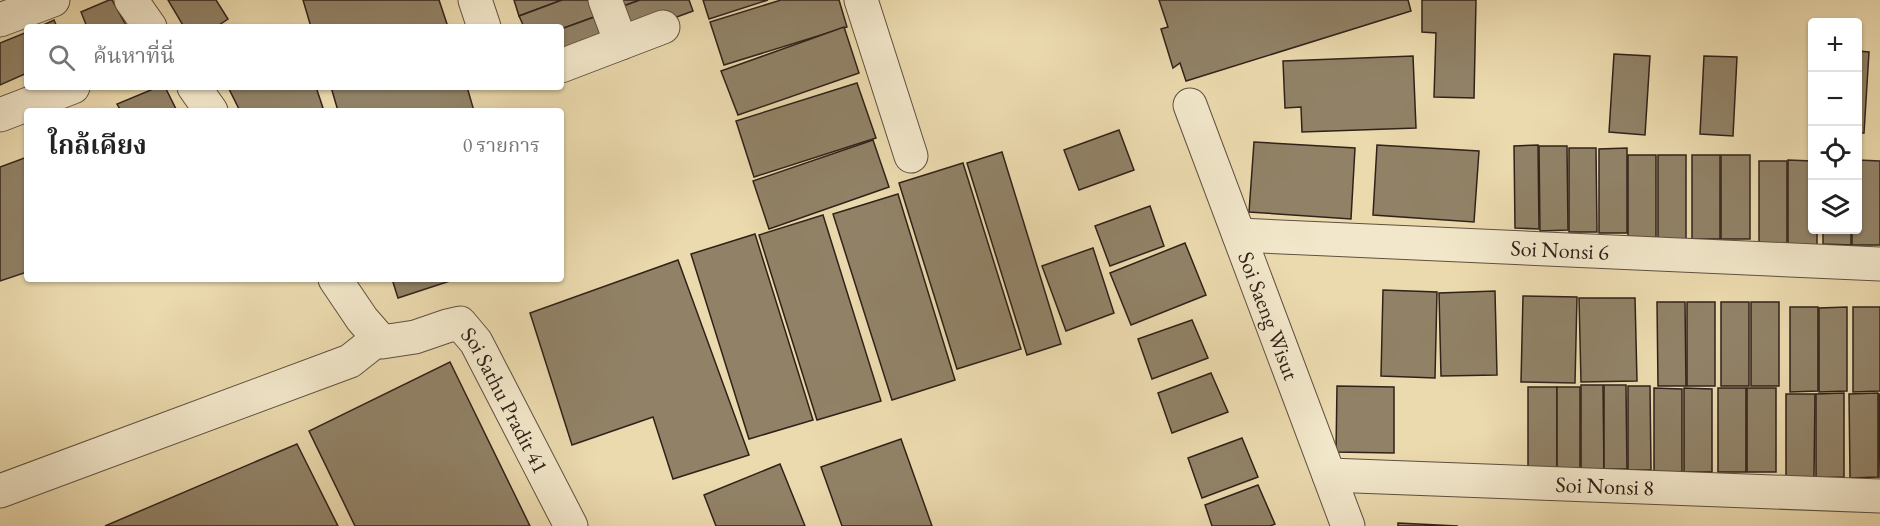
<!DOCTYPE html>
<html lang="th">
<meta charset="utf-8">
<style>
:root{--surface:#fff;--page:#f6f6f6;--text:#222;--muted:#767676;--line:#e0e0e0}
body{margin:0;font-family:"EB Garamond","Noto Serif Thai",serif;background:var(--page);color:var(--text)}
.controls{position:absolute;right:18px;top:18px;display:grid;overflow:hidden;border-radius:6px;box-shadow:0 2px 4px #0004}
.controls button{width:54px;height:54px;display:grid;place-items:center;padding:0;border:0;border-bottom:2px solid var(--line);background:var(--surface);color:var(--text);font:30px sans-serif}
.list{margin:0;padding:0;list-style:none}
h2{display:flex;justify-content:space-between;align-items:center;height:78px;margin:0;padding:0 24px;font-size:26px}
h2 small{font-size:20px;font-weight:400;color:var(--muted)}
.icon{flex:none;width:33px;height:33px;fill:none;stroke:currentColor;stroke-width:2;stroke-linecap:round;stroke-linejoin:round}
.map{position:relative;flex:none;width:1880px;height:526px;overflow:hidden}
.search{position:absolute;background:var(--surface);box-shadow:0 2px 4px #0004;left:24px;top:24px;width:540px;height:66px;display:flex;align-items:center;gap:15px;box-sizing:border-box;padding:0 21px;border-radius:6px;color:var(--muted);font-size:22px}
.panel{position:absolute;background:var(--surface);box-shadow:0 2px 4px #0004;left:24px;top:108px;width:540px;height:174px;border-radius:6px}
.map>svg:first-child{display:block}
</style>
<div class="map">
<svg width="1880" height="526" viewBox="0 0 1880 526">
<rect width="100%" height="100%" fill="#ebdaae"/>
<filter id="stains"><feTurbulence type="fractalNoise" baseFrequency=".00333" numOctaves="4"/><feColorMatrix values="0 0 0 0 .2 0 0 0 0 .09 0 0 0 0 .02 0 0 0 .5 -.17"/></filter>
<radialGradient id="worn" r=".72"><stop offset=".6" stop-color="#630" stop-opacity="0"/><stop offset="1" stop-color="#630" stop-opacity=".3"/></radialGradient>
<!-- building -->
<g fill="#918267" stroke="#30221a" stroke-width="1.5">
<path d="M109,0H112L127,27H87L81,12Z"/>
<path d="M168,0H216L228,19L216,27H184Z"/>
<path d="M303,0H439L448,27H311Z"/>
<path d="M514,0H562L519,16Z"/>
<path d="M562,0H591L597,16L561,29V27H524L519,16Z"/>
<path d="M612,0H640L615,9Z"/>
<path d="M640,0H689L693,11L625,36L615,9Z"/>
<path d="M703,0H768L709,19Z"/>
<path d="M781,0H839L847,27L724,65L710,22Z"/>
<path d="M1159,0H1408L1411,11L1186,81L1180,63L1173,68L1161,29L1168,27Z"/>
<path d="M1422,0H1476L1474,98L1434,97L1436,33L1422,32Z"/>
<path d="M597,16L606,42L561,59V29Z"/>
<path d="M54,20L57,27H39Z"/>
<path d="M844,27L859,73L738,115L721,71Z"/>
<path d="M27,32V73L0,85V43Z"/>
<path d="M1858,51L1869,52L1864,133H1858Z"/>
<path d="M1614,54L1650,56L1645,135L1609,132Z"/>
<path d="M1413,56L1416,128L1302,132L1301,107L1285,108L1283,61Z"/>
<path d="M1704,56L1737,57L1733,136L1700,134Z"/>
<path d="M857,83L876,138L754,177L736,121Z"/>
<path d="M158,87H165L177,111H121L117,104Z"/>
<path d="M228,87H316L324,111H240Z"/>
<path d="M331,87H467L474,111H338Z"/>
<path d="M1119,130L1134,170L1079,190L1064,150Z"/>
<path d="M873,140L889,187L769,229L753,181Z"/>
<path d="M1254,142L1355,148L1351,219L1249,212Z"/>
<path d="M1377,145L1479,151L1474,222L1373,215Z"/>
<path d="M1538,145L1539,229L1515,228L1514,146Z"/>
<path d="M1539,146H1567L1568,230L1540,231Z"/>
<path d="M1569,148H1596L1597,232H1569Z"/>
<path d="M1627,148V233H1599V149Z"/>
<path d="M1002,152L1061,344L1027,355L967,163Z"/>
<path d="M1628,155H1656V239L1628,240Z"/>
<rect x="1658" y="155" width="28" height="84"/>
<rect x="1692" y="155" width="28" height="84"/>
<rect x="1721" y="155" width="29" height="84"/>
<path d="M27,157V272L0,281V167Z"/>
<path d="M1788,160L1812,161V230H1817V245H1788Z"/>
<path d="M1858,160L1880,161V245H1852V230H1858Z"/>
<rect x="1759" y="161" width="28" height="84"/>
<path d="M963,163L1021,349L957,369L899,183Z"/>
<path d="M898,194L955,380L892,400L833,214Z"/>
<path d="M1150,206L1164,246L1110,266L1095,226Z"/>
<path d="M823,215L881,401L817,420L759,235Z"/>
<path d="M1823,230H1851V245L1823,244Z"/>
<path d="M755,234L813,420L749,439L691,254Z"/>
<path d="M1185,243L1206,295L1131,325L1110,273Z"/>
<path d="M1093,248L1114,313L1066,331L1042,266Z"/>
<path d="M678,260L749,455L673,479L653,417L572,445L530,313Z"/>
<path d="M392,279H456L398,298Z"/>
<path d="M1383,290L1437,292L1435,378L1381,376Z"/>
<path d="M1495,291L1497,375L1441,376L1439,293Z"/>
<path d="M1523,296L1577,297L1575,383L1521,382Z"/>
<path d="M1579,298H1635L1637,381L1581,382Z"/>
<path d="M1657,302H1685L1686,386H1658Z"/>
<rect x="1687" y="302" width="28" height="84"/>
<rect x="1721" y="302" width="28" height="84"/>
<rect x="1751" y="302" width="28" height="84"/>
<path d="M1790,307H1818V391L1790,392Z"/>
<path d="M1847,307V391L1819,392V308Z"/>
<path d="M1853,307H1880V391L1853,392Z"/>
<path d="M1192,320L1208,358L1152,379L1138,339Z"/>
<path d="M450,362L530,526H355L309,431Z"/>
<path d="M1211,373L1228,412L1172,433L1158,393Z"/>
<path d="M1581,385H1603L1604,469H1581Z"/>
<path d="M1604,385H1626L1627,469H1604Z"/>
<path d="M1337,386L1394,387V453L1336,452Z"/>
<path d="M1628,386H1650L1651,470H1628Z"/>
<rect x="1528" y="387" width="29" height="84"/>
<rect x="1557" y="387" width="23" height="84"/>
<path d="M1654,388L1682,389V473L1654,472Z"/>
<path d="M1684,388L1712,389V472H1684Z"/>
<rect x="1718" y="388" width="28" height="84"/>
<rect x="1747" y="388" width="29" height="84"/>
<path d="M1844,393V477L1816,478V394Z"/>
<path d="M1878,393V477L1850,478L1849,394Z"/>
<path d="M1786,394H1815L1814,477L1786,478Z"/>
<path d="M1879,394H1880L1879,478Z"/>
<path d="M1242,438L1258,477L1202,498L1188,458Z"/>
<path d="M901,439L932,526H842L821,467Z"/>
<path d="M297,444L338,526H105Z"/>
<path d="M780,464L805,526H716L704,495Z"/>
<path d="M1258,485L1275,524L1270,526H1212L1205,505Z"/>
<path d="M1398,523L1458,526H1398Z"/>
</g>
<g fill="none" stroke-linecap="round" stroke-linejoin="round">
<!-- minor casing -->
<g stroke="#5f503f" stroke-width="35">
<g id="minor">
<path d="M131,0L150,27"/>
<path d="M475,0L484,27"/>
<path d="M605,0L621,43"/>
<path d="M861,0L911,156"/>
<path d="M0,20L53,0"/>
<path d="M561,66L663,27"/>
<path d="M194,87L211,111"/>
<path id="s1" d="M1190,105L1348,526"/>
<path d="M0,115L73,87"/>
<path id="s2" d="M1239,235L1880,264"/>
<path id="s3" d="M335,279L362,319L382,342L415,337L447,326L460,323L476,342L571,526"/>
<path id="s4" d="M1329,475L1880,496"/>
<path d="M0,491L350,361L379,338"/>
</g>
</g>
<!-- minor -->
<use href="#minor" stroke="#f2e7ca" stroke-width="33"/>
</g>
<g text-anchor="middle" dominant-baseline="central" stroke-width="6" stroke-linejoin="round" paint-order="stroke">
<!-- street labels -->
<g font-size="22" fill="#30221a" stroke="#f2e7ca">
<text stroke="none"><textPath href="#s2" startOffset="321">Soi Nonsi 6</textPath></text>
<text stroke="none"><textPath href="#s1" startOffset="225">Soi Saeng Wisut</textPath></text>
<text stroke="none"><textPath href="#s3" startOffset="249">Soi Sathu Pradit 41</textPath></text>
<text stroke="none"><textPath href="#s4" startOffset="276">Soi Nonsi 8</textPath></text>
</g>
</g>
<rect width="100%" height="100%" filter="url(#stains)"/>
<rect width="100%" height="100%" fill="url(#worn)"/>
</svg>
<div class="controls">
<button>+</button>
<button>−</button>
<button><svg class="icon" aria-label="locate" viewBox="0 0 24 24"><circle cx="12" cy="12" r="6"/><path d="M12 2v4M12 18v4M2 12h4M18 12h4"/></svg></button>
<button><svg class="icon" aria-label="layers" viewBox="0 0 24 24"><path d="M12 4l9 5-9 5-9-5zM3 14l9 5 9-5"/></svg></button>
</div>
<div class="search"><svg class="icon" aria-label="search" viewBox="0 0 24 24"><circle cx="10" cy="10" r="6"/><path d="M15 15l6 6"/></svg>ค้นหาที่นี่</div>
<section class="panel">
<h2>ใกล้เคียง<small>0 รายการ</small></h2>
<ul class="list">
</ul>
</section>
</div>
